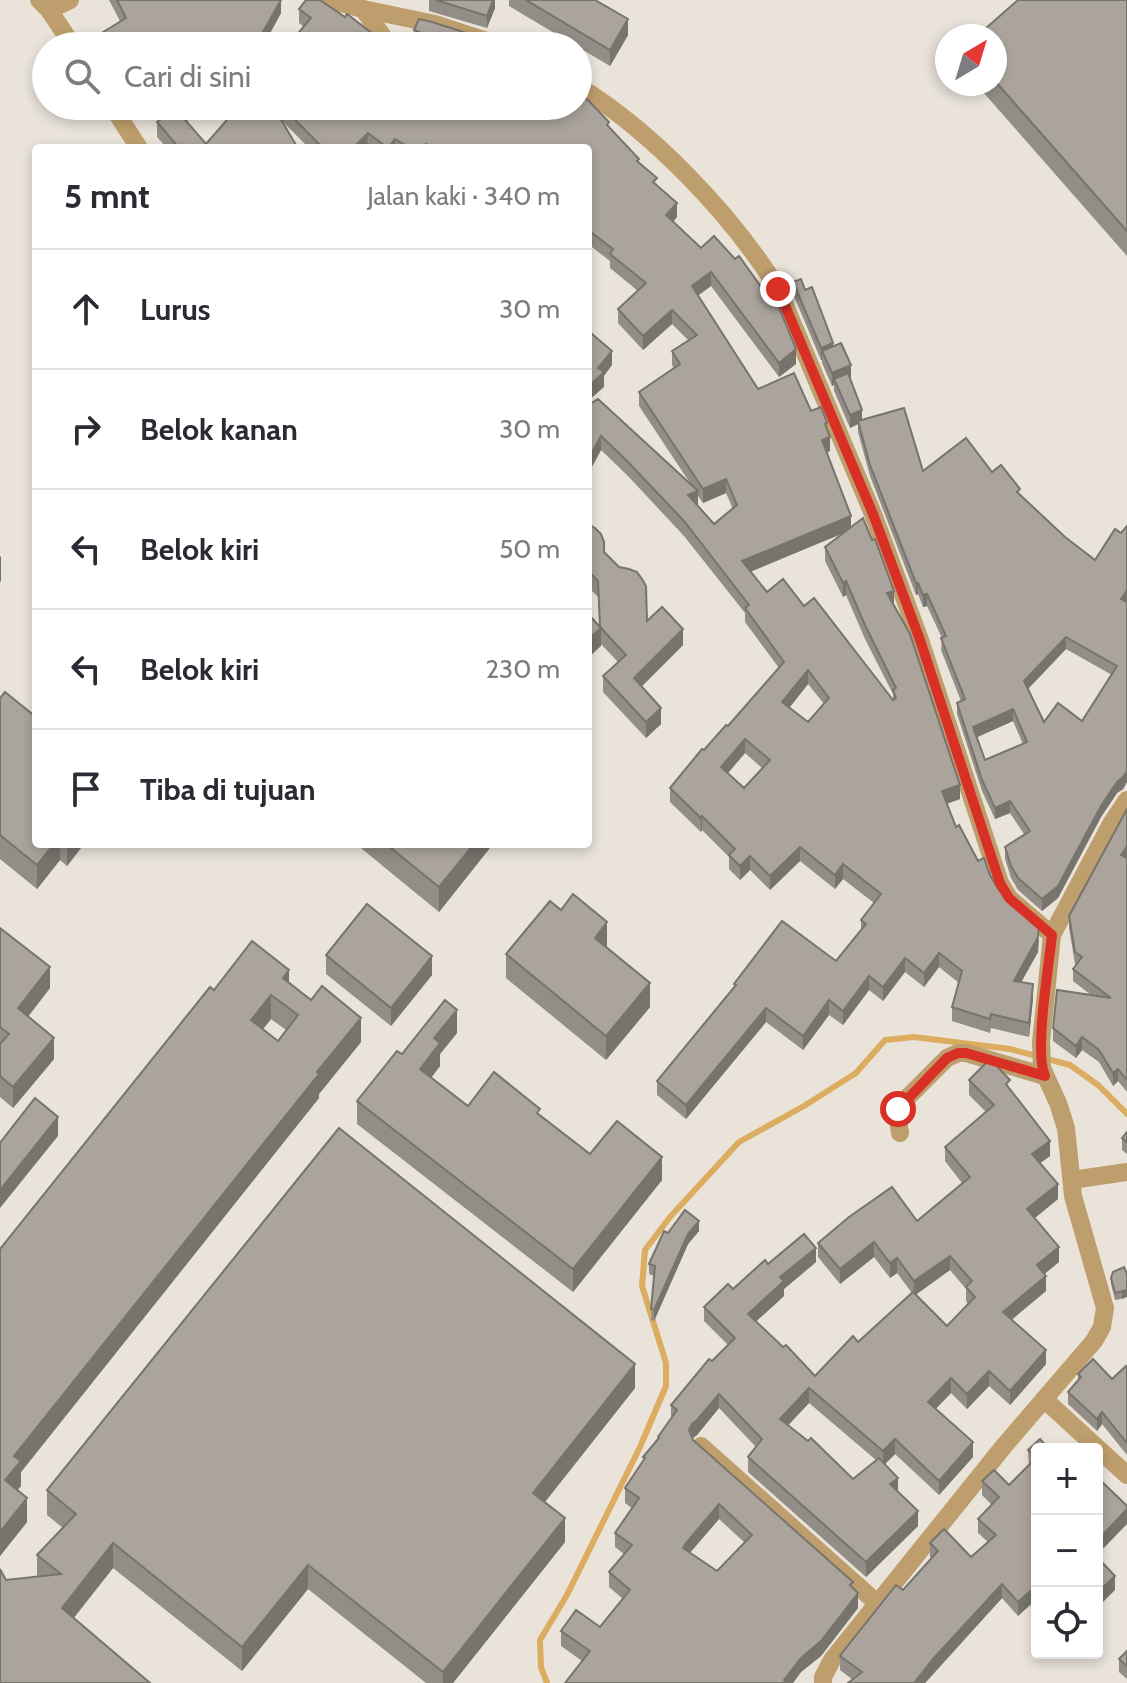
<!DOCTYPE html>
<html lang="id">
<meta charset="utf-8">
<style>
:root{--surface:#fff;--page:#f7f7f7;--text:#2b2b33;--muted:#7c7c81;--line:#e1e1e2}
body{margin:0;font-family:Cabin,sans-serif;background:var(--page);color:var(--text)}
.controls{position:absolute;right:24px;bottom:24px;display:grid;overflow:hidden;border-radius:8px;box-shadow:0 4px 12px #0003}
.controls button{width:72px;height:72px;display:grid;place-items:center;padding:0;border:0;border-bottom:2px solid var(--line);background:var(--surface);color:var(--text);font:40px sans-serif}
.compass{position:absolute;left:935px;top:24px;width:72px;height:72px;border-radius:50%;background:var(--surface);box-shadow:0 4px 12px #0003;rotate:38deg}
.stop{position:absolute;width:24px;height:24px;margin:-18px;border:6px solid #d93025;border-radius:50%;background:#fff}
.stop.end{background:#d93025;border-color:#fff;box-shadow:0 2px 8px #0008}
.list{margin:0;padding:0;list-style:none}
h2{display:flex;justify-content:space-between;align-items:center;height:104px;margin:0;padding:0 32px;font-size:34px}
h2 small{font-size:26px;font-weight:400;color:var(--muted)}
.list li{display:grid;grid-template-columns:52px 1fr auto;gap:24px;align-items:center;box-sizing:border-box;height:120px;padding:0 32px;border-top:2px solid var(--line)}
.list b{display:block;font-size:30px;white-space:nowrap}
.list em{font-size:26px;font-style:normal;color:var(--muted)}
.icon{flex:none;width:44px;height:44px;fill:none;stroke:currentColor;stroke-width:2;stroke-linecap:round;stroke-linejoin:round}
.map{position:relative;flex:none;width:1127px;height:1683px;overflow:hidden}
.search{position:absolute;background:var(--surface);box-shadow:0 4px 12px #0003;left:32px;top:32px;width:560px;height:88px;display:flex;align-items:center;gap:20px;box-sizing:border-box;padding:0 28px;border-radius:44px;color:var(--muted);font-size:30px}
.panel{position:absolute;background:var(--surface);box-shadow:0 4px 12px #0003;left:32px;top:144px;width:560px;height:704px;border-radius:8px}
.map>svg:first-child{display:block}
</style>
<div class="map">
<svg width="1127" height="1683" viewBox="0 0 1127 1683">
<rect width="100%" height="100%" fill="#e9e3da"/>
<g fill="none" stroke-linecap="round" stroke-linejoin="round">
<!-- stream -->
<path stroke="#dcad61" stroke-width="6" d="M547,1683L541,1667L540,1640L567,1595L640,1447L666,1386V1363L642,1286L645,1250L670,1217L739,1142L804,1106L856,1073L885,1040L914,1037L1010,1049L1070,1065L1098,1085L1127,1114"/>
<!-- street -->
<g stroke="#be9e6c" stroke-width="18">
<path d="M39,0L49,10L73,46"/>
<path d="M330,0L363,9L435,24L502,46"/>
<path d="M363,9L382,35L387,46"/>
<path d="M49,10L70,0"/>
<path d="M578,86C653,132 732,215 778,289L873,514L920,640L1000,883L1009,898L1052,935"/>
<path d="M112,106L139,148"/>
<path d="M900,1133L897,1114L901,1104L947,1058L958,1053H966L1045,1076"/>
<path d="M1072,1180L1127,1172"/>
<path d="M1044,1399L1127,1475"/>
<path d="M701,1446L877,1603"/>
<path d="M823,1683V1677L832,1660L1004,1446L1094,1341L1102,1327L1105,1308L1073,1196L1066,1128L1058,1103L1042,1068L1041,1042L1052,935L1111,824L1127,800"/>
</g>
</g>
<!-- wall -->
<g fill="#928d86" fill-rule="evenodd">
<path d="M109,0H281V13L263,46H100V34L120,21Z"/>
<path d="M429,0H495V8L487,28L429,11Z"/>
<path d="M509,0H595L628,35L610,66L578,47V46H576L509,6Z"/>
<path d="M1127,0V256L976,84H995V36Z"/>
<path d="M299,9L373,46L295,42V37L304,27L299,23Z"/>
<path d="M414,30L479,41L486,46H418L414,44Z"/>
<path d="M152,106H207L187,121L206,144L239,106H457L468,112L474,111L478,107L477,106H578L609,127L657,185L677,217L673,222L796,364L779,377L711,286L698,295L758,389L811,411L827,430L830,451L827,452L851,527L894,605L960,799L947,804L956,827L999,890L1039,940L1038,952L1021,982L1033,998L1029,1037L991,1028L990,1033L952,1021V1007L959,983L939,967L924,987L905,972L883,1001L869,990L843,1025L829,1015L803,1050L766,1022L686,1119L657,1095V1081L734,987V984L836,961L861,930V920L874,903L843,879L835,889L800,861L770,890L750,870L740,880L729,869V857L702,830L701,832L670,802V788L704,750L728,726L779,668L745,622V613L684,536L627,475L601,450L588,474V405L690,483L639,406V392L674,369L672,365V351L688,340L672,324L643,350L618,323V309L638,291L610,268V261L588,244V148H309L282,121L296,148H167L157,137V122L162,119ZM726,493L733,509L714,524L698,505V496L703,503ZM843,533L825,547V561L843,597L846,595L865,639L893,694V699L804,606L767,592L750,572ZM808,684L824,704L808,722L789,708ZM745,753L762,768L744,788L728,773Z"/>
<path d="M793,282L805,290L851,378H850L862,419L923,471L992,472L1020,495L1127,602V782L1123,789L1117,793L1101,817L1058,898L1042,911L1018,890L1011,878L1005,859V847L1024,834L1010,813L995,819L982,791L957,714V703L961,701L941,650L942,638L927,606L923,607L918,594L916,595L870,476L858,432V424L850,428L834,391V385L832,386L822,363V360H821L793,294ZM1066,649L1112,675L1082,721L1044,722L1028,689ZM1013,721L1023,744L985,760L977,737Z"/>
<path d="M588,524L647,621L683,645L642,686L661,724L646,738L603,692V676L618,662L601,644V646L598,597L588,587Z"/>
<path d="M0,698L36,844H84L67,866L60,860L37,889L0,859Z"/>
<path d="M1127,809V1092L1118,1081L1113,1086L1099,1062L1082,1050L1076,1058L1053,1041V1028L1091,995L1073,981V969L1076,965L1075,964L1069,928V916Z"/>
<path d="M356,844H493L439,912Z"/>
<path d="M0,928L50,988L28,1017L54,1059L13,1108L0,1097Z"/>
<path d="M607,946L606,947L650,1007L606,1060L506,978V954Z"/>
<path d="M326,955L432,975L391,1026L326,974Z"/>
<path d="M289,983L361,1042L319,1094V1098L21,1472V1486L17,1490L27,1522L0,1556V1249L214,990ZM271,1019L286,1030L278,1041L263,1029Z"/>
<path d="M457,1033L440,1054V1066L431,1078L468,1106L540,1115L590,1154L662,1180L573,1292L357,1124V1101L402,1054Z"/>
<path d="M969,1080L1010,1090L1050,1156L1040,1163L1058,1199L1035,1218L1059,1262L1044,1274L1046,1291L1011,1320L1046,1364L1010,1405L989,1386L967,1409L951,1393L935,1409L973,1457L939,1495L895,1454L885,1464L898,1491L918,1526L866,1577L748,1472V1457L756,1447L719,1408L697,1435L692,1438L693,1440L853,1588L858,1608L821,1656L801,1672L793,1683H565L582,1661L561,1646V1631L600,1627L623,1599L609,1587V1572L624,1554L615,1547V1533L632,1508L625,1503V1488L643,1461V1457L658,1439V1437L671,1418V1405L728,1345L704,1321V1307L733,1289L768,1264L816,1262L784,1289V1296L756,1321L783,1347L815,1376L858,1342L912,1293L897,1273L890,1278L874,1257L840,1284L818,1257V1243L917,1221L962,1183L945,1161V1147L986,1112L969,1095ZM950,1270L966,1289V1301L968,1304L947,1326L915,1295ZM809,1403L876,1460L853,1479L788,1425ZM719,1519L744,1542L717,1571L690,1553Z"/>
<path d="M1127,1132V1154L1122,1150V1138Z"/>
<path d="M699,1231L688,1244L654,1321L651,1320L654,1276L649,1274V1264Z"/>
<path d="M1127,1274L1122,1299L1115,1300L1111,1284V1278Z"/>
<path d="M1127,1367V1455L1102,1424L1097,1431L1068,1404V1392L1078,1380V1374L1112,1379Z"/>
<path d="M635,1388L545,1502L565,1542L453,1683H426L308,1589L242,1671L113,1568L74,1618L6,1580L37,1577V1555L63,1528L47,1515V1490Z"/>
<path d="M1040,1439L1018,1616L1002,1598L925,1683H848L853,1680L840,1670V1656L932,1558L930,1557V1543L971,1557L988,1542L978,1533V1519L992,1505L982,1495V1481L1009,1485L1029,1465L1028,1450Z"/>
<path d="M1127,1651V1679L1119,1672V1659Z"/>
</g>
<!-- shaded-wall -->
<g fill="#77736d">
<path d="M281,0V13L263,46H255Z"/>
<path d="M493,0H495V8L487,28V16Z"/>
<path d="M628,19V35L610,66V50Z"/>
<path d="M373,34V46H364Z"/>
<path d="M188,106H207L179,127V113Z"/>
<path d="M368,133L367,148H353Z"/>
<path d="M395,139V148H388Z"/>
<path d="M677,203V217L666,229V215Z"/>
<path d="M711,272V286L692,300V286Z"/>
<path d="M672,310V324L643,350V336Z"/>
<path d="M833,343V356L822,351V360H821V348Z"/>
<path d="M796,349V364L779,377V363Z"/>
<path d="M612,351V365L604,376V387L588,401V387L598,368Z"/>
<path d="M851,365V378L836,384L834,379V385L832,386V373Z"/>
<path d="M862,410V423L858,421V424L850,428V415Z"/>
<path d="M601,436V450L588,474V460Z"/>
<path d="M830,437V451L822,454V440Z"/>
<path d="M726,479V493L703,503V489Z"/>
<path d="M698,491V505L688,495Z"/>
<path d="M851,516V530L742,575V561Z"/>
<path d="M1,556V581L0,582V557Z"/>
<path d="M846,581V595L843,597V583Z"/>
<path d="M916,583H918V594L916,595Z"/>
<path d="M1127,590V601L1121,611V599Z"/>
<path d="M894,591V605L887,593Z"/>
<path d="M927,594V606L923,607V595Z"/>
<path d="M601,628V646L588,658V639Z"/>
<path d="M683,629V645L634,694V678Z"/>
<path d="M1066,637V649L1024,693V681Z"/>
<path d="M808,670V684L782,717V702Z"/>
<path d="M661,708V724L646,738V722Z"/>
<path d="M1013,709V721L973,739V727Z"/>
<path d="M745,739V753L721,781V767Z"/>
<path d="M1127,771V782L1123,789L1117,793L1101,817L1058,898L1042,911V899L1101,806L1117,782Z"/>
<path d="M960,785V799L942,805V791Z"/>
<path d="M1010,801V813L995,819V808Z"/>
<path d="M702,816V830L701,832V818Z"/>
<path d="M54,844H60V860L37,889V865Z"/>
<path d="M67,844H84L67,866Z"/>
<path d="M474,844H493L439,912V887Z"/>
<path d="M1127,846V859L1121,855Z"/>
<path d="M800,847V861L770,890V876Z"/>
<path d="M750,856V870L740,880V866Z"/>
<path d="M843,864V879L835,889V875Z"/>
<path d="M607,922V946L595,961V938Z"/>
<path d="M1039,926L1038,952L1014,995V981Z"/>
<path d="M939,953V967L924,987V973Z"/>
<path d="M432,956V975L391,1026V1008Z"/>
<path d="M905,958V972L883,1001V987Z"/>
<path d="M50,967V988L18,1029V1008Z"/>
<path d="M289,970V995L283,978Z"/>
<path d="M869,976V990L843,1025V1011Z"/>
<path d="M650,983V1007L606,1060V1036Z"/>
<path d="M1033,984V998L1029,1037V1023Z"/>
<path d="M271,995V1019L251,1044V1020Z"/>
<path d="M829,1000V1015L803,1050V1036Z"/>
<path d="M766,1008V1022L686,1119V1105Z"/>
<path d="M457,1010V1033L440,1054V1066L420,1092V1069L434,1038Z"/>
<path d="M361,1018V1042L319,1094V1098L21,1472V1486L5,1505V1480L14,1456Z"/>
<path d="M1082,1037V1050L1076,1058V1046Z"/>
<path d="M54,1038V1059L13,1108V1087Z"/>
<path d="M1118,1069V1081L1113,1086V1073Z"/>
<path d="M58,1117V1136L0,1208V1190Z"/>
<path d="M1050,1141V1156L1032,1169V1154Z"/>
<path d="M662,1157V1180L573,1292V1269Z"/>
<path d="M1058,1184V1199L1027,1224V1209Z"/>
<path d="M699,1221V1231L688,1244L654,1321V1310L688,1234Z"/>
<path d="M874,1242V1257L840,1284V1269Z"/>
<path d="M1059,1247V1262L1037,1280V1265Z"/>
<path d="M816,1248V1262L784,1289V1296L748,1329V1314L780,1277Z"/>
<path d="M950,1256V1270L914,1296V1281Z"/>
<path d="M897,1258V1273L890,1278V1263Z"/>
<path d="M1046,1276V1291L1003,1327V1312Z"/>
<path d="M1127,1290V1297L1122,1299V1292Z"/>
<path d="M1046,1350V1364L1010,1405V1391Z"/>
<path d="M635,1364V1388L533,1517V1493Z"/>
<path d="M989,1371V1386L967,1409V1394Z"/>
<path d="M951,1378V1393L928,1417V1402Z"/>
<path d="M809,1388V1403L780,1434V1419Z"/>
<path d="M719,1394V1408L697,1435L692,1439L689,1430L692,1424Z"/>
<path d="M1102,1412V1424L1097,1431V1419Z"/>
<path d="M895,1439V1454L883,1466V1451Z"/>
<path d="M973,1442V1457L939,1495V1481Z"/>
<path d="M898,1478V1493L890,1484Z"/>
<path d="M27,1498V1522L0,1556V1532Z"/>
<path d="M719,1504V1519L686,1557L683,1548L686,1543Z"/>
<path d="M1127,1509V1524L1097,1555V1541Z"/>
<path d="M918,1511V1526L866,1577V1562Z"/>
<path d="M565,1518V1542L453,1683H443V1672Z"/>
<path d="M113,1543V1568L62,1632V1608Z"/>
<path d="M308,1565V1589L242,1671V1647Z"/>
<path d="M1115,1576V1590L1097,1608V1593Z"/>
<path d="M1002,1584V1598L925,1683H914L933,1659Z"/>
<path d="M1037,1585V1599L1018,1616V1602Z"/>
<path d="M858,1593V1608L821,1656L801,1672L793,1683H784V1680L801,1658Z"/>
</g>
<!-- building -->
<g fill="#aaa49c" stroke="#77736d" stroke-width="2" fill-rule="evenodd">
<path d="M117,0H281L255,46H107L100,34L126,18Z"/>
<path d="M306,0H320L345,17L347,14L373,34L364,46H291L297,39L295,37L311,18L299,9Z"/>
<path d="M436,0H493L487,16Z"/>
<path d="M526,0H595L628,19L610,50Z"/>
<path d="M1018,0H1127V231L995,81V36H977Z"/>
<path d="M419,19L432,22L479,37L477,40L486,46H421L428,36L414,30Z"/>
<path d="M578,93L589,101L609,122L607,125L639,159L637,161L657,178L653,182L677,203L666,215L701,248L714,236L735,259L739,256L764,291L771,288L796,349L779,363L711,272L692,286L758,389L794,373L811,411L821,407L827,423L825,424L830,437L822,440L851,516L742,561L767,592L783,579L804,606L814,598L893,700L896,698L893,690L896,688L865,625L846,581L843,583L825,547L863,518L872,540L875,539L894,591L887,593L910,634L960,785L942,791L956,827L959,825L978,861L984,858L990,875L999,890L1039,926L1038,937L1014,981L1033,984L1029,1023L991,1014L990,1019L952,1007L962,971L939,953L924,973L905,958L883,987L869,976L843,1011L829,1000L803,1036L766,1008L686,1105L657,1081L736,985L734,984L782,921L836,961L866,924L861,920L881,894L843,864L835,875L800,847L770,876L750,856L740,866L729,855L735,849L702,816L701,818L670,788L702,749L704,750L726,725L728,726L784,662L745,608L749,605L684,521L627,461L601,436L588,460V405L598,399L698,491L688,495L714,524L737,505L726,479L703,489L639,392L680,364L672,351L697,335L672,310L643,336L618,309L646,283L610,254L613,249L588,230V148H435L426,144L423,148H410L395,139L388,148L368,133L353,148H323L281,106H457L468,112L474,111L479,106H578ZM808,670L829,698L808,722L782,702ZM745,739L770,760L744,788L721,767Z"/>
<path d="M163,106H188L179,113L206,144L239,106H273L296,145L292,148H179L157,122L169,113Z"/>
<path d="M801,279L805,290L812,287L833,343L821,348L793,282Z"/>
<path d="M592,334L612,351L598,368L604,372L588,387V340Z"/>
<path d="M841,343L851,365L832,373L822,351Z"/>
<path d="M848,373L862,410L850,415L834,379Z"/>
<path d="M904,408L923,471L966,438L992,472L1001,465L1020,489L1017,492L1065,537L1095,560L1115,529L1121,533L1127,526V590L1121,599L1127,602V771L1123,777L1117,782L1101,806L1058,886L1042,899L1018,878L1011,866L1005,847L1030,831L1010,801L995,808L982,780L957,703L965,699L941,638L946,636L927,594L923,595L918,583H916L870,465L858,421ZM1066,637L1117,666L1082,721L1058,703L1044,722L1024,681ZM1013,709L1027,742L985,760L973,727Z"/>
<path d="M588,524L595,528L601,534L604,542V552L619,567L629,569L637,572L642,579L646,586L647,621L662,607L683,629L634,678L661,708L646,722L603,676L626,655L600,627L598,581L588,571Z"/>
<path d="M588,614L601,628L588,639Z"/>
<path d="M5,692L36,717V844H54L37,865L0,835V698Z"/>
<path d="M1127,809V846L1121,855L1127,858V1080L1118,1069L1113,1073L1099,1050L1082,1037L1076,1046L1053,1028L1057,990L1111,998L1073,969L1082,957L1075,952L1069,916Z"/>
<path d="M386,844H474L439,887Z"/>
<path d="M573,894L607,922L595,938L650,983L606,1036L506,954L550,901L561,910Z"/>
<path d="M367,904L432,956L391,1008L326,955Z"/>
<path d="M0,928L50,967L18,1008L54,1038L13,1087L0,1076V1044L9,1034L0,1027Z"/>
<path d="M252,941L289,970L283,978L311,1000L322,986L361,1018L317,1072L319,1074L14,1456L21,1461L5,1480L27,1498L0,1532V1249L210,987L214,990ZM271,995L298,1015L278,1041L251,1020Z"/>
<path d="M445,1000L457,1010L434,1038L440,1043L420,1069L468,1106L494,1072L540,1109L537,1113L590,1154L617,1121L662,1157L573,1269L357,1101L397,1051L402,1054Z"/>
<path d="M990,1059L1010,1080L1006,1084L1050,1141L1032,1154L1058,1184L1027,1209L1059,1247L1037,1265L1046,1276L1003,1312L1046,1350L1010,1391L989,1371L967,1394L951,1378L928,1402L973,1442L939,1481L895,1439L883,1451L809,1388L780,1419L808,1441L811,1438L853,1479L879,1458L898,1478L890,1484L918,1511L866,1562L748,1457L762,1439L719,1394L697,1420L692,1424L689,1430L693,1440L853,1582L850,1585L858,1593L821,1641L801,1658L784,1680L788,1683H565L590,1651L561,1631L576,1610L600,1627L630,1590L609,1572L632,1545L615,1533L639,1498L625,1488L645,1458L643,1457L659,1438L658,1437L677,1410L671,1405L709,1359L712,1361L735,1338L704,1307L728,1284L733,1289L765,1260L768,1264L804,1234L816,1248L780,1277L784,1281L748,1314L783,1347L786,1345L815,1376L853,1336L858,1342L913,1292L947,1326L975,1297L966,1287L972,1281L950,1256L914,1281L897,1258L890,1263L874,1242L840,1269L818,1243L849,1217L892,1187L917,1221L970,1177L945,1147L994,1105L969,1080ZM719,1504L752,1535L717,1571L683,1548L686,1543Z"/>
<path d="M35,1098L58,1117L0,1190V1143Z"/>
<path d="M339,1128L635,1364L533,1493L565,1518L443,1672L308,1565L242,1647L113,1543L62,1608L150,1683H0V1569L6,1580L61,1574L37,1555L76,1514L47,1490Z"/>
<path d="M1127,1132V1142L1122,1138Z"/>
<path d="M685,1210L699,1221L688,1234L654,1310L651,1309L655,1266L649,1264L664,1231L668,1233Z"/>
<path d="M1124,1267L1127,1274V1290L1115,1293L1111,1278L1113,1272Z"/>
<path d="M1093,1359L1112,1379L1126,1366L1127,1367V1443L1102,1412L1097,1419L1068,1392L1081,1377L1078,1374Z"/>
<path d="M1040,1439L1049,1449H1037V1585L1018,1602L1002,1584L933,1659L914,1683H848L862,1672L840,1656L842,1653L896,1585L903,1590L938,1551L930,1543L944,1529L971,1557L996,1535L978,1519L999,1497L982,1481L994,1470L1009,1485L1036,1458L1028,1450Z"/>
<path d="M1097,1477L1127,1506V1509L1097,1541Z"/>
<path d="M1097,1557L1115,1576L1097,1593Z"/>
<path d="M1127,1651V1666L1119,1659Z"/>
</g>
<g fill="none" stroke-linecap="round" stroke-linejoin="round">
<!-- route -->
<path stroke="#d93025" stroke-width="10" d="M778,289L873,514L920,640L1000,883L1009,898L1052,935C1049,965 1034,1052 1045,1076L966,1053H958L947,1058L898,1109"/>
</g>
</svg>
<div class="controls">
<button>+</button>
<button>−</button>
<button><svg class="icon" aria-label="locate" viewBox="0 0 24 24"><circle cx="12" cy="12" r="6"/><path d="M12 2v4M12 18v4M2 12h4M18 12h4"/></svg></button>
</div>
<svg class="compass" viewBox="-18 -18 36 36"><path d="M0-13l5 13h-10z" fill="#e53935"/><path d="M0 13l5-13h-10z" fill="#7c7c81"/></svg>
<div class="stop" style="left:898px;top:1109px"></div>
<div class="stop end" style="left:778px;top:289px"></div>
<div class="search"><svg class="icon" aria-label="search" viewBox="0 0 24 24"><circle cx="10" cy="10" r="6"/><path d="M15 15l6 6"/></svg>Cari di sini</div>
<section class="panel">
<h2>5 mnt<small>Jalan kaki · 340 m</small></h2>
<ul class="list">
<li><svg class="icon" aria-label="ahead" viewBox="0 0 24 24"><path d="M12 20V5M6 11l6-6 6 6"/></svg><div><b>Lurus</b></div><em>30 m</em></li>
<li><svg class="icon" aria-label="right" viewBox="0 0 24 24"><path d="M7 20v-9h11M14 6l5 5-5 5"/></svg><div><b>Belok kanan</b></div><em>30 m</em></li>
<li><svg class="icon" aria-label="left" viewBox="0 0 24 24"><path d="M17 20v-9H6M10 6l-5 5 5 5"/></svg><div><b>Belok kiri</b></div><em>50 m</em></li>
<li><svg class="icon" aria-label="left" viewBox="0 0 24 24"><path d="M17 20v-9H6M10 6l-5 5 5 5"/></svg><div><b>Belok kiri</b></div><em>230 m</em></li>
<li><svg class="icon" aria-label="arrive" viewBox="0 0 24 24"><path d="M6 21V4h12l-3 4 3 4H6"/></svg><div><b>Tiba di tujuan</b></div></li>
</ul>
</section>
</div>
